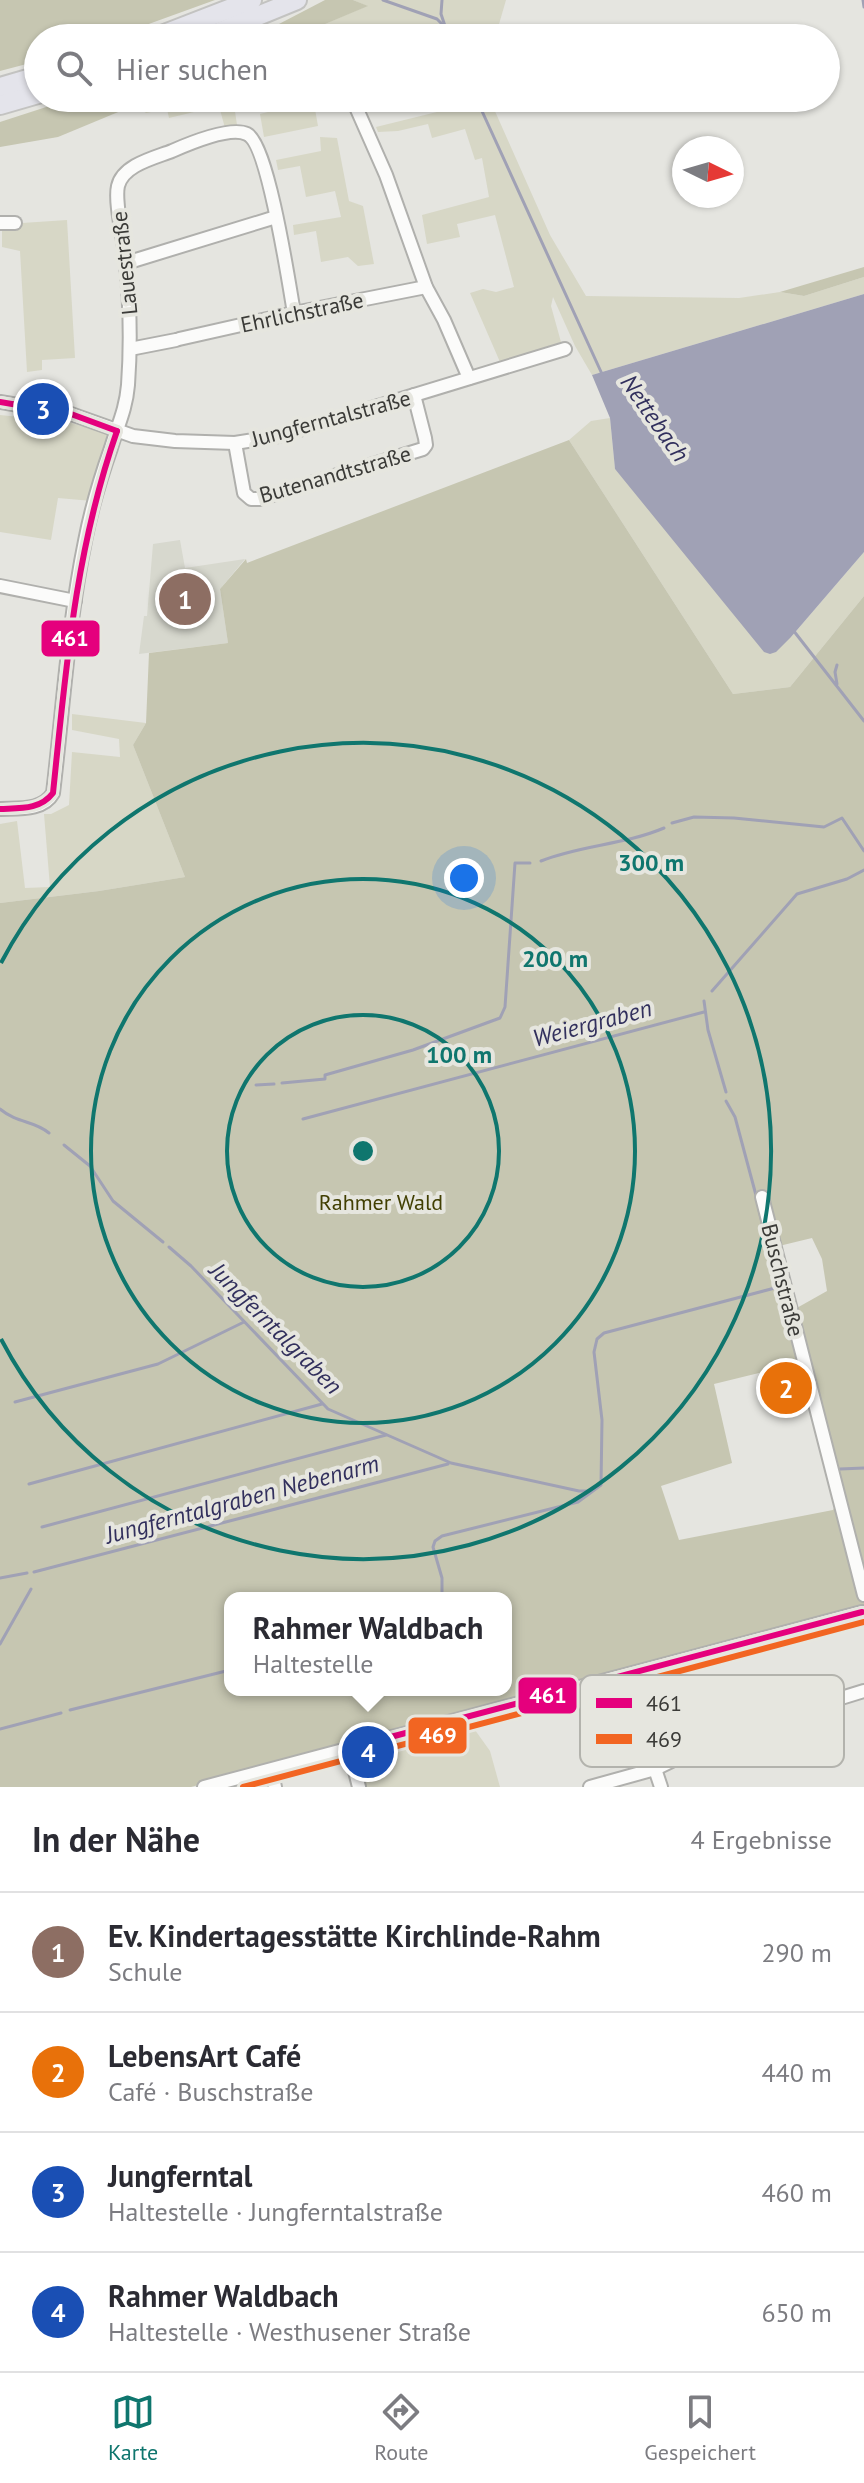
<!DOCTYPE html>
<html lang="de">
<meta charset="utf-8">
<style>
:root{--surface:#fff;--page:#f7f7f7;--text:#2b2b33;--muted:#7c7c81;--line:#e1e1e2;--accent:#0f766e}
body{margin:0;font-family:"PT Sans",sans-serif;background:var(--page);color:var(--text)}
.compass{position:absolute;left:672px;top:136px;width:72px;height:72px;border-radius:50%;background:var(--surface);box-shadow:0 2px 6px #0004;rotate:95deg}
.you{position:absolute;left:464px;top:878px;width:28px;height:28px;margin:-20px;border:6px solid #fff;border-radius:50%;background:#1a73e8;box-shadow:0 0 0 12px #1a73e833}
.badge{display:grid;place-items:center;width:52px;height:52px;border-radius:50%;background:var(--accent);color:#fff;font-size:26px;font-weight:700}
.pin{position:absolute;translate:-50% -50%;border:4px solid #fff;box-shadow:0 2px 8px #0006}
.popup{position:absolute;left:224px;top:1592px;width:288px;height:104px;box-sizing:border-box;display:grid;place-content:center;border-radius:16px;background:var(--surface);filter:drop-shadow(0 2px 6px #0005);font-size:26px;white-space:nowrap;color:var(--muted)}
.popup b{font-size:30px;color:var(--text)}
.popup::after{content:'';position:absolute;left:50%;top:100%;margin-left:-16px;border:16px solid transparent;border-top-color:var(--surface)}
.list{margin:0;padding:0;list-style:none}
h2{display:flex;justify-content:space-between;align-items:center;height:104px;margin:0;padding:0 32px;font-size:34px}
h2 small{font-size:26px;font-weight:400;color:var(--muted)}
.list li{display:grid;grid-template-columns:52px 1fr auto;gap:24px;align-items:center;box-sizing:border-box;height:120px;padding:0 32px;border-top:2px solid var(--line)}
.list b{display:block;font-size:30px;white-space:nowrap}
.list p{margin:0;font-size:26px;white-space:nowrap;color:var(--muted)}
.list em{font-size:26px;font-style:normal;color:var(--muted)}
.icon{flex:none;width:44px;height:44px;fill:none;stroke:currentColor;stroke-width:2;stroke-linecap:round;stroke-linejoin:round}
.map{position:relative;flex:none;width:864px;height:1787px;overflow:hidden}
.search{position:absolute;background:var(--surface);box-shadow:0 2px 6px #0004;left:24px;right:24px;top:24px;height:88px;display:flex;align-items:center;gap:20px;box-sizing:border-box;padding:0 28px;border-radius:44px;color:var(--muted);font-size:30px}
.sheet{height:584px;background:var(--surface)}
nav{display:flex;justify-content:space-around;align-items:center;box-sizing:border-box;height:112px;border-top:2px solid var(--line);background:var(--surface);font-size:22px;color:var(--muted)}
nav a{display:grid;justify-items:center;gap:4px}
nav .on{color:var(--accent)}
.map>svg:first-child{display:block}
</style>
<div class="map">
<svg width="864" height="1787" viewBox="0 0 864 1787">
<rect width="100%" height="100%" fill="#e5e5e0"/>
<!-- built -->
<path fill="#d7d8ce" d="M180,540L185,568L245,559L220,589L228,643L139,654L144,616H147L153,544Z"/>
<!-- green -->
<g fill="#d7d7c6">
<path d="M353,0H506L495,38H292L367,6Z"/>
<path d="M152,98H233L237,125L225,128L219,106L169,118L167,109L146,113L136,105Z"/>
<path d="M287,98H313L318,126L264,137L260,114L288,107Z"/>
<path d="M447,98H492L494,109L550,235L586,296L739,298L780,292L804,296L864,277V294L592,375L575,346L553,297L551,306L561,342L500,362L470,293L483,289L496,292L514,287L495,215L457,224L460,237L427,244L422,215L489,197L482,158L475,160L465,129L432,138L428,124L398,131L378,132L376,127L449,109Z"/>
<path d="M320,137L337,138L349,201L363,206L374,264L358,266L348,257L321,262L316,231L294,235L293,225L341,217L335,191L306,197L300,166L278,170L276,160L321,151Z"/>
<path d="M67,220L75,358L42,360V370L27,372L20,251L2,247V231L15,230L22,223Z"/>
<path d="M0,415L68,422L112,435L92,501L58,498L51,540L0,532Z"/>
<path d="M610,418L615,469L791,637L864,552V596L790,687L733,694L569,440L591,421Z"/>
<path d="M72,714L146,723L133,745L185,877L99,891L0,903V824L17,821L25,888L50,887L44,814H51L69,805L72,752L120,757L119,739L72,730Z"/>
<path d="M470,1723L490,1751L500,1787H366L359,1759L408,1749L415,1735Z"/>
</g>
<!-- forest -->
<g fill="#c6c6b1" fill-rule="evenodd">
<path d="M0,0H215L110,38H38V61L0,71Z"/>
<path d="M325,0H353L368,6L292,38H252Z"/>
<path d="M74,98H152L58,137L0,147V122Z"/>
<path d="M864,267V277L804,296L780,292Z"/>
<path d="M569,440L733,694L790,687L864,596V1607L191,1787H0V903L99,891L185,877L133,745L146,723L149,653L228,643L220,589L246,559L247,563ZM812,1238L822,1259L827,1291L795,1309L779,1246ZM800,1363L836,1504L833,1510L679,1540L661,1486L732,1463L714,1384ZM230,1598H506V1690H230Z"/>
</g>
<!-- water -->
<path fill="#a0a1b5" d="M864,294V552L791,637L776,652L770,654L764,652L615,469L610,418L592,375Z"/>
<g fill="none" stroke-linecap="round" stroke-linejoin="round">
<!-- stream -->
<g stroke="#a0a1b5" stroke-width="3">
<path d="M383,0L437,19L443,25"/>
<path d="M442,0L441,14L449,38"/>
<path d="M863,0L864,7"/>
<path d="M476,98L602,374"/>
<path d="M793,630L864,721"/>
<path d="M837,684L835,672L837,665"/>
<path d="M672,823L694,817L734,818L824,827L842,818L864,851"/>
<path d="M541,861C580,845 624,845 664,828"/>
<path d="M712,991L797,894L847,879L864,870"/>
<path d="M704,1001L708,1030L726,1092"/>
<path d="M282,1083L325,1079V1075L413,1050L500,1018L505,1007L515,863H530"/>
<path d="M256,1085L274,1084"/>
<path d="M726,1101L735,1117L757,1199"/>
<path d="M0,1109C18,1124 33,1120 49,1133"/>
<path d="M303,1119L704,1012"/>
<path d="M64,1145L90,1166L113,1201L163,1242"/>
<path d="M759,1210L764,1230"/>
<path d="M169,1247L191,1266L328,1409L451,1463L579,1491H591"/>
<path d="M15,1402L158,1364L244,1322"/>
<path d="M840,1469L864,1468"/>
<path d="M29,1484L322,1404"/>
<path d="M42,1527L386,1435"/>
<path d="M34,1572L448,1464"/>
<path d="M0,1578L27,1573"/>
<path d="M442,1598V1578L433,1547L435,1541L442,1536L578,1502L601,1485L602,1420L594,1352L597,1339L604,1333L775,1288L778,1284"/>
<path d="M0,1644L31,1589"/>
<path d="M70,1710L230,1670"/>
<path d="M0,1729L61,1713"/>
</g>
<!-- minor casing -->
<g stroke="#b0b0ad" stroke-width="16">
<g id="minor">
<path d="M352,98L386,175L426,287L444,320L469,378"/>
<path d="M0,223H15"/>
<path d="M126,263L276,217"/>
<path d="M179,339L294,313L426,287"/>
<path d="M130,349L176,340"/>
<path d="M0,402L71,414L133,436L175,441L235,443L278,436L316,425L565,349"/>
<path d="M235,443L244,493L251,499H259L423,449L426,445L425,438L414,395"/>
<path d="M0,586L75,601"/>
<path d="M0,809C18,808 43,811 53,793C63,710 68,624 85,541C91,510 100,479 111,448C118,425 126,409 128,385C131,344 130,304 126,264C125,244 114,203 118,186C123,165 154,158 172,151C188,144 230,126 247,134C268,144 289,284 294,313"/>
<path d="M762,1197L864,1595"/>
<path d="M349,1748L359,1787"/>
<path d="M655,1769L661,1787"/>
<path d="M271,1770L275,1787"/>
<path d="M204,1787L862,1612"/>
<path d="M590,1787L655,1769L731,1732L864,1691"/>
</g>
</g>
<!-- highway casing -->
<g stroke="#c3c3c1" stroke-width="22">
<g id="highway">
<path d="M154,38L252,0"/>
<path d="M204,38L297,0"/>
<path d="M0,87L38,76"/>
<path d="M0,105L38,94"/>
</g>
</g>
<!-- minor -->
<use href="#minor" stroke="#fbfbfa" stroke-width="12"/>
<!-- highway -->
<use href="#highway" stroke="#e4e4eb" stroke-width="18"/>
<!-- bus-1 casing -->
<g stroke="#e6e6df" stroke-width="12">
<g id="bus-1">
<path d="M0,402L71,414L117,431"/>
<path d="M0,809C20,808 40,810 53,793C66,668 75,551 117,431"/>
<path d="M349,1748L862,1612"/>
</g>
</g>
<!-- bus-2 casing -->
<g stroke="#e6e6df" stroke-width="12">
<path id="bus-2" d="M243,1787L864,1622"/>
</g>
<!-- bus-1 -->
<use href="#bus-1" stroke="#e5007d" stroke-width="6"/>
<!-- bus-2 -->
<use href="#bus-2" stroke="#f26522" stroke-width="6"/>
</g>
<!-- distance rings -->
<g fill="none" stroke="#0f766e" stroke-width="4">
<circle cx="363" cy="1151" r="136"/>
<circle cx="363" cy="1151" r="272"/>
<path d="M1 963A408 408 0 1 1 1 1339"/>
</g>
<g text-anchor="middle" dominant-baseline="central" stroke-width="8" stroke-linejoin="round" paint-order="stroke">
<!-- street labels -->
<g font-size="22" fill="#3b3b38" stroke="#e6e6df">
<text transform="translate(124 263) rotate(-96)">Lauestraße</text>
<text transform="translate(302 312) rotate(-12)">Ehrlichstraße</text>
<text transform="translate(331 418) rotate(-15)">Jungferntalstraße</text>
<text transform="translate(335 474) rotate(-16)">Butenandtstraße</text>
<text transform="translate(783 1280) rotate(76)">Buschstraße</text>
</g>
<!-- park labels -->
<g font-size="22" fill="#413f02" stroke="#e6e6df">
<text x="381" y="1202">Rahmer Wald</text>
</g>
<!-- water labels -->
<g font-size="24" font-style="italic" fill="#32305d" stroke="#e6e6df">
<text transform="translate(655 418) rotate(55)">Nettebach</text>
<text transform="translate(592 1023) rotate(-15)">Weiergraben</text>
<text transform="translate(276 1328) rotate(45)">Jungferntalgraben</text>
<text transform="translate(242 1499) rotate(-15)">Jungferntalgraben Nebenarm</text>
</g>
</g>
<!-- legend -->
<rect x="580" y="1675" width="264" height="92" rx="12" fill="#e6e6df" stroke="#b3b3ad" stroke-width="2"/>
<rect x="596" y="1698" width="36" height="10" fill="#e5007d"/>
<rect x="596" y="1734" width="36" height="10" fill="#f26522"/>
<g font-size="22" fill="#3b3b38">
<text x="646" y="1711">461</text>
<text x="646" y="1747">469</text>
</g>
<circle cx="363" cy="1151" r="12" fill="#0f766e" stroke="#e6e6df" stroke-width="4"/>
<g font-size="24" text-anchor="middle" font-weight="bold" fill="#0f766e" stroke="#e6e6df" stroke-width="8" stroke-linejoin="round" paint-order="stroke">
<text x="651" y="871">300 m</text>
<text x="555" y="967">200 m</text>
<text x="459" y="1063">100 m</text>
</g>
<g stroke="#e6e6df" stroke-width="3">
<rect x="40" y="619" width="61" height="39" rx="8" fill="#e5007d"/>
<rect x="517" y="1676" width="61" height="39" rx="8" fill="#e5007d"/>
<rect x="407" y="1716" width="61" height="39" rx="8" fill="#f26522"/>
</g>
<g font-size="22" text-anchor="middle" font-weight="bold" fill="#fff">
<text x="70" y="646">461</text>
<text x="548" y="1703">461</text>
<text x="438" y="1743">469</text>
</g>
</svg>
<svg class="compass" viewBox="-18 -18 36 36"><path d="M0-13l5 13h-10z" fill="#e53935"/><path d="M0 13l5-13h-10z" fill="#7c7c81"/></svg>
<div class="you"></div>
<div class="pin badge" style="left:185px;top:599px;background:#8d6e63">1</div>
<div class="pin badge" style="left:786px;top:1388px;background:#e8710a">2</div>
<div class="pin badge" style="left:43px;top:409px;background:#1a4fb4">3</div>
<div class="pin badge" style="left:368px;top:1752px;background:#1a4fb4">4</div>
<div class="popup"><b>Rahmer Waldbach</b>Haltestelle</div>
<div class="search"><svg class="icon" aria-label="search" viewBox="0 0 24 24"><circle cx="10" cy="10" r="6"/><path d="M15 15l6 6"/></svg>Hier suchen</div>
</div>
<section class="sheet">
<h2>In der Nähe<small>4 Ergebnisse</small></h2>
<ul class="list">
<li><span class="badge" style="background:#8d6e63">1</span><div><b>Ev. Kindertagesstätte Kirchlinde-Rahm</b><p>Schule</p></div><em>290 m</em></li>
<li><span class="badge" style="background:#e8710a">2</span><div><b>LebensArt Café</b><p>Café · Buschstraße</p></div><em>440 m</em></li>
<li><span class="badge" style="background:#1a4fb4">3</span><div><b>Jungferntal</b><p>Haltestelle · Jungferntalstraße</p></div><em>460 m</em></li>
<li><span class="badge" style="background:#1a4fb4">4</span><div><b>Rahmer Waldbach</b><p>Haltestelle · Westhusener Straße</p></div><em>650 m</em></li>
</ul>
</section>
<nav>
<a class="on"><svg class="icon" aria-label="map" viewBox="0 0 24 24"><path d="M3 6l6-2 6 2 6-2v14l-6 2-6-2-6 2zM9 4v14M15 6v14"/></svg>Karte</a>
<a><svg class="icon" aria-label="directions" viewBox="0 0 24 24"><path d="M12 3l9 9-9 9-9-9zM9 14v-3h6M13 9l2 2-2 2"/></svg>Route</a>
<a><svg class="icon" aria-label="saved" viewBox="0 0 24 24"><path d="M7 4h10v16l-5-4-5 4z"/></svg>Gespeichert</a>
</nav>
